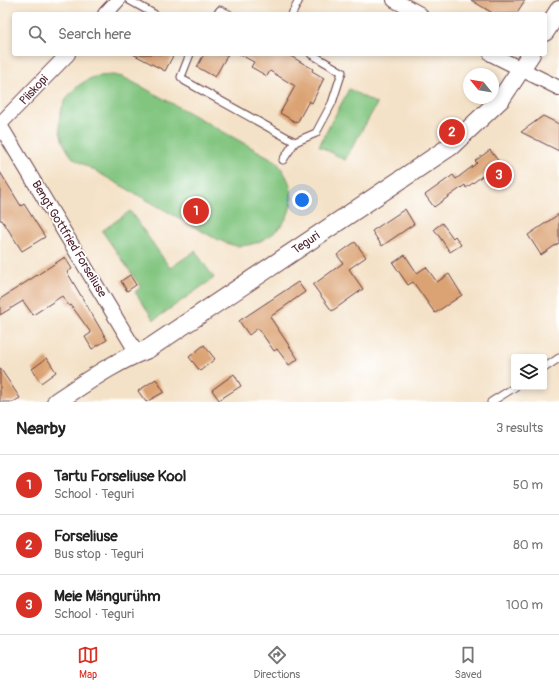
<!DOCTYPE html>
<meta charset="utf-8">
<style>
:root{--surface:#fff;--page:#f2f2f2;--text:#222;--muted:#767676;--line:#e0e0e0;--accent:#d93025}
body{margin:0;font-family:Pangolin,sans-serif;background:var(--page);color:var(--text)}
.controls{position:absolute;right:12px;bottom:12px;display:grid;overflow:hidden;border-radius:4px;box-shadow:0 2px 6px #0003}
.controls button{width:36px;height:36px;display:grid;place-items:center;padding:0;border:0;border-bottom:1px solid var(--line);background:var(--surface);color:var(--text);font:20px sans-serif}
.compass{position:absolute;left:463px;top:68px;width:36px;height:36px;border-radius:50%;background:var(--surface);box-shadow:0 2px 6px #0003;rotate:300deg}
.you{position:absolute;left:302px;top:200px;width:14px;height:14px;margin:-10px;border:3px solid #fff;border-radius:50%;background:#1a73e8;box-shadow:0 0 0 6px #1a73e833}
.badge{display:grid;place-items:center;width:26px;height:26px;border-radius:50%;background:var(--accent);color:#fff;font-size:13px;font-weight:700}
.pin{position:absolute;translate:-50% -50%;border:2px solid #fff;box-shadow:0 1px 4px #0006}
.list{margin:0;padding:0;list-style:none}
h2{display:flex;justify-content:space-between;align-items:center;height:52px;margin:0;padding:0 16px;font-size:17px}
h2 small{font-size:13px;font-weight:400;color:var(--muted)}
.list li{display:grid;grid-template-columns:26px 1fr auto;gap:12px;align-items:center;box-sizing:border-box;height:60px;padding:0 16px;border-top:1px solid var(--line)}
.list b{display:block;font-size:15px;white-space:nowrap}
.list p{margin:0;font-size:13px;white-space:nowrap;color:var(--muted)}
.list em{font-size:13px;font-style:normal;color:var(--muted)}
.icon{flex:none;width:22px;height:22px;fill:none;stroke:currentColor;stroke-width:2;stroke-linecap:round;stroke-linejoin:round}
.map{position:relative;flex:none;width:559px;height:402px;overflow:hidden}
.search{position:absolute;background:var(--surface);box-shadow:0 2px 6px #0003;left:12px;right:12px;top:12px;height:44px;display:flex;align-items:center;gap:10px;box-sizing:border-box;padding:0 14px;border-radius:4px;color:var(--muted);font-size:15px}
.sheet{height:232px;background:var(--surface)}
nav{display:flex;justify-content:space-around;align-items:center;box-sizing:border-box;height:56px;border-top:1px solid var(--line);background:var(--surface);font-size:11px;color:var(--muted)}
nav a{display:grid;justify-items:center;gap:2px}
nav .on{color:var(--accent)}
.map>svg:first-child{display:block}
</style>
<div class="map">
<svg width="559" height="402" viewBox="0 0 559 402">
<rect width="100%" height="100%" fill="#fff"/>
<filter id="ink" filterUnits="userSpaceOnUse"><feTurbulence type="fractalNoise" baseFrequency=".025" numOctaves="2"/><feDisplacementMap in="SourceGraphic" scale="8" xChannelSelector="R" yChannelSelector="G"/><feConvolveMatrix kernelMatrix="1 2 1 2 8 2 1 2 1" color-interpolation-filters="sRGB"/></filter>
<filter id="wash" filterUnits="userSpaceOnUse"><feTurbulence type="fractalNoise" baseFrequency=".012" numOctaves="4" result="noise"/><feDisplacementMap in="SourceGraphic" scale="16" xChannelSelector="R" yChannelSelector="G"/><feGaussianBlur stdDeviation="0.9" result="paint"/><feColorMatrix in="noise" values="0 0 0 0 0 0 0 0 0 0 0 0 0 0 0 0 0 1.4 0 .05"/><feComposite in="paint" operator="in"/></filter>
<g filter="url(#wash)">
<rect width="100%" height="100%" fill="#f4e2c8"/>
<!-- green -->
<g fill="#81c57f" stroke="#667255">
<path d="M113,75L123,77L146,89L276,161C282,169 287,176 290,185C299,218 270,245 239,246C232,246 222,241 216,239L74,159C48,130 58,91 94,77C100,75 107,76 113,75Z"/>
<path d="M349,89L377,104L345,160L319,146Z"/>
<path d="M130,211L170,268L195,251L214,278L154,320L135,292L141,287L102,231Z"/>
</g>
<g id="blocks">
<!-- building -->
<g fill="#dba373">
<path d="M471,0H525L516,14H494Z"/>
<path d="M133,54H174L165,71Z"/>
<path d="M204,54H228L215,77L197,67Z"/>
<path d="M239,54H287L313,69L312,71L324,78L312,103L309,101L297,123L280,113L295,86L270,71L267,76L251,67L254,62Z"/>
<path d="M543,116L559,124V151L521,132Z"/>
<path d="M490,150L500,163L466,188L465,185L434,207L425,195L453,175L456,179L477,163L475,161Z"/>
<path d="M0,172L21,206L24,204L45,237L22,251L2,220H0Z"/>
<path d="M405,209L414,224L382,246L372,231Z"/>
<path d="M559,214V243L541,255L528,235Z"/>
<path d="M442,223L453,238L455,236L461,245L450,252L434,229Z"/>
<path d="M355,242L366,257L349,269L363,289L332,311L313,285L343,263L337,255Z"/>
<path d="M405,255L417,273L426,267L437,282L449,274L462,295L435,313L413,282L408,285L393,263Z"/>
<path d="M65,257L72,269L67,272L107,340L92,349L85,337L91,333L71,305L69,306L62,296L33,315L23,301L0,315V299Z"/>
<path d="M130,275L136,285L127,291L121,281Z"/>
<path d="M298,282L305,292L270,317L298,359L289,365L277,349L274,351L258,328L249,335L239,321Z"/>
<path d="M204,345L215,359L200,371L189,357Z"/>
<path d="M47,358L56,372L41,383L32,369Z"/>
<path d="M0,368L20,398L13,402H0Z"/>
<path d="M234,374L241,386L219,400L212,390Z"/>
<path d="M156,379L164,392L146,402L138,391Z"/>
</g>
</g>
</g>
<g filter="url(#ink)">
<use href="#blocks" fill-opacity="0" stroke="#643c43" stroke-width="1"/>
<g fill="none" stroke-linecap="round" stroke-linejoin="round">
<!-- service casing -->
<g stroke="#643c43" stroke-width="9">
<g id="service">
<path d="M129,0L154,14"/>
<path d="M217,14L220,10L229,14"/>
<path d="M292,14L299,0"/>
<path d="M190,54L181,77L185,81L295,142"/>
<path d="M283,160L295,142L316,133L332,103L342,72L311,54"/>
<path d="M544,368L559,358"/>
<path d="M491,402L515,387"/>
</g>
</g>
<!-- minor casing -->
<g stroke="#643c43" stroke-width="16">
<g id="minor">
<path d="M394,0L420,14"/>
<path d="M105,14L118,0"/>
<path d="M491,54L559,88"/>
<path d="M0,124L68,54"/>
<path d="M0,125L137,353"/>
</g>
</g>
<!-- tertiary casing -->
<g stroke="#643c43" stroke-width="20">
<g id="tertiary">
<path d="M545,32L559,10"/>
<path d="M56,402C85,383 115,361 148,349L451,146L501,99L531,54"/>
</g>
</g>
<!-- service -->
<use href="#service" stroke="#fff" stroke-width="7"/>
<!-- minor -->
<use href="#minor" stroke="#fff" stroke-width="14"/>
<!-- tertiary -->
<use href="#tertiary" stroke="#fff" stroke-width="18"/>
</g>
</g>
<g text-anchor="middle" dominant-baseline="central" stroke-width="3.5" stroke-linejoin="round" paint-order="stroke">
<!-- street labels -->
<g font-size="12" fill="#4a1f2b" stroke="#fff">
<text transform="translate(34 90) rotate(-47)">Piiskopi</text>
<text transform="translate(69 239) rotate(59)">Bengt Gottfried Forseliuse</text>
<text transform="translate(306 243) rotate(-34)">Teguri</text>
</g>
</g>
</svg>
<div class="controls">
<button><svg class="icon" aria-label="layers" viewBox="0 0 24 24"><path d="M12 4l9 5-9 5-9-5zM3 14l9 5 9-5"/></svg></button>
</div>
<svg class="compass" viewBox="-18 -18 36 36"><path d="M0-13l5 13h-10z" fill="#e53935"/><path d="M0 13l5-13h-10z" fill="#767676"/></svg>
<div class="you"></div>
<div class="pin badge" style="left:196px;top:211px">1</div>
<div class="pin badge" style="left:452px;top:132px">2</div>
<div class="pin badge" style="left:499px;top:175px">3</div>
<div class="search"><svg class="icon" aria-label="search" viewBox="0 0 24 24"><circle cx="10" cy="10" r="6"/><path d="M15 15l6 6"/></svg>Search here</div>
</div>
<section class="sheet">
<h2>Nearby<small>3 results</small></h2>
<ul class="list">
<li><span class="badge">1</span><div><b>Tartu Forseliuse Kool</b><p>School · Teguri</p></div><em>50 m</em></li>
<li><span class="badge">2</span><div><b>Forseliuse</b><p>Bus stop · Teguri</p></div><em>80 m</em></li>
<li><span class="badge">3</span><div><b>Meie Mängurühm</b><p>School · Teguri</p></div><em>100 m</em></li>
</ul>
</section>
<nav>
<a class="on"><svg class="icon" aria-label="map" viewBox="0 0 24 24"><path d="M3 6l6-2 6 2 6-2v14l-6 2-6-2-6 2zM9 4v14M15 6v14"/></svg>Map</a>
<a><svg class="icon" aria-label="directions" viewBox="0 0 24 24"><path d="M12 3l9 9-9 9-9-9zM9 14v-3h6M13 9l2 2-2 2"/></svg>Directions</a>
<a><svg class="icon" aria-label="saved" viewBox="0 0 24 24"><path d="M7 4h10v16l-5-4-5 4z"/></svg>Saved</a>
</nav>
